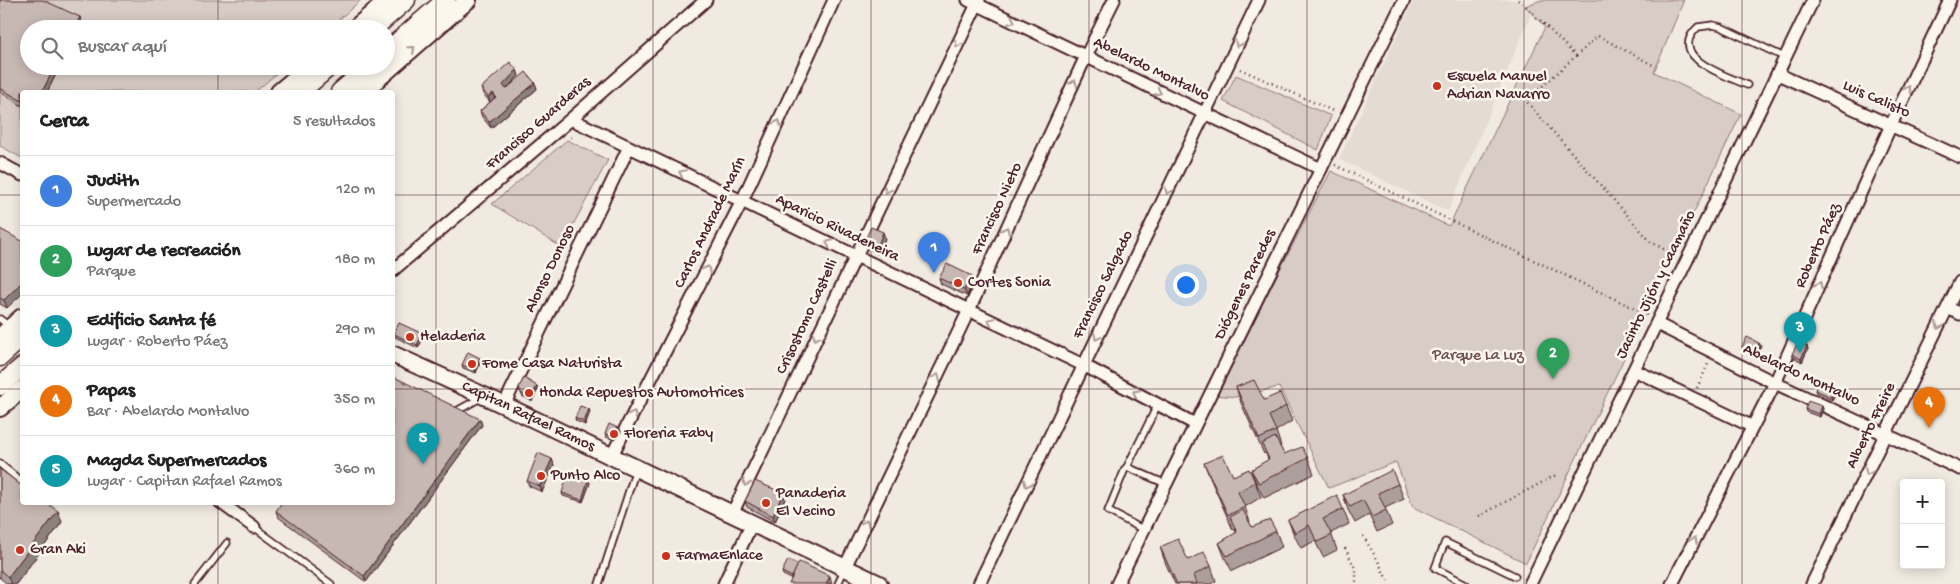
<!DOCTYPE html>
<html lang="es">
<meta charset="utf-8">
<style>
:root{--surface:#fff;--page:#f2f2f2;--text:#222;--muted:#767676;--line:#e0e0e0;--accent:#0b8043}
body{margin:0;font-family:"Gochi Hand",sans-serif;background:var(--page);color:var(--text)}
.controls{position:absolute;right:15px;bottom:15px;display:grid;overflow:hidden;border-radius:5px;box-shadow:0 2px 12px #0003}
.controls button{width:45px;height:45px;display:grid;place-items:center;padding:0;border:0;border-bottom:1px solid var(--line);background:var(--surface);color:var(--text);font:25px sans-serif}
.you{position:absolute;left:1185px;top:284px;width:18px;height:18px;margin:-12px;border:4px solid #fff;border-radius:50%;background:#1a73e8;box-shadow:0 0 0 8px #1a73e833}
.badge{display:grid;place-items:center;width:32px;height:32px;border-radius:50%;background:var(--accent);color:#fff;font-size:16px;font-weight:700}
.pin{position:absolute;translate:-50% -41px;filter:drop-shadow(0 1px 2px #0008)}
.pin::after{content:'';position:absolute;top:26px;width:18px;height:15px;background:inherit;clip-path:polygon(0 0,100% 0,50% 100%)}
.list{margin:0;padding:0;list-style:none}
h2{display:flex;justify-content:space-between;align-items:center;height:65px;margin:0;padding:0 20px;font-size:21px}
h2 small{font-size:16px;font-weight:400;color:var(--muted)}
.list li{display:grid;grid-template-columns:32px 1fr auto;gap:15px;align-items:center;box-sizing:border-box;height:70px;padding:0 20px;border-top:1px solid var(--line)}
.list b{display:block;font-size:19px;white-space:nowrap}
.list p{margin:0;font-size:16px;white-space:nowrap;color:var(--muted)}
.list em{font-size:16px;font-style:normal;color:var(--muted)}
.icon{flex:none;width:28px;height:28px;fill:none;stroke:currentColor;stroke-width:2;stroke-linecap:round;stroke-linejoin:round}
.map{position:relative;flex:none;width:1960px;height:584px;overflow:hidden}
.search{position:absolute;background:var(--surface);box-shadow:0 2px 12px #0003;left:20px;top:20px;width:375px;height:55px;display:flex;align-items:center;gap:12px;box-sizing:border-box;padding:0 18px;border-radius:28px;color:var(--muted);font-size:19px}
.panel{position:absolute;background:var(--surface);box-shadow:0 2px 12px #0003;left:20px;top:90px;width:375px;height:415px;border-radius:5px}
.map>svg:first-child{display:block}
</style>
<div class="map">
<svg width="1960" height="584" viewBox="0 0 1960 584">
<rect width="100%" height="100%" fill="#f0eae0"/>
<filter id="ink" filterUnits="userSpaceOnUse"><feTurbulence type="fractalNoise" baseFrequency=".02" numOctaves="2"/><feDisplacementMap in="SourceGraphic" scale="10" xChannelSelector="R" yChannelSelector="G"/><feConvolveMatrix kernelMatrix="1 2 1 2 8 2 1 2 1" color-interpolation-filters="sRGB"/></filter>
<g filter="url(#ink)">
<!-- built -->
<path fill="#e4dbd2" d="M1414,0H1517L1531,14L1448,211L1339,159Z"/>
<!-- green -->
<g fill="#d8ccc6" stroke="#917678">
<path d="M0,0H361L328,29H29V66H285L255,92H22V158L0,146Z"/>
<path d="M1541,0H1684L1654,72L1741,114L1526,563L1413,507L1396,462L1329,488L1279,387L1237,397L1215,395L1331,171L1449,226L1545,27L1525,6Z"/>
<path d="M1236,75L1331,116L1318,150L1223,101Z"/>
<path d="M567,140L608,160L561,247L492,204Z"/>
</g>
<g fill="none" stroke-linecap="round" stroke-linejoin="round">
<!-- lane casing -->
<g stroke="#4a1f2b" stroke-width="9">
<g id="lane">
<path d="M1747,85C1727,76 1665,57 1698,27L1713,25L1721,27L1786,58"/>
<path d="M0,319L9,326"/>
<path d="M455,412L482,397"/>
<path d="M0,464L22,482"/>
<path d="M1127,467L1158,404"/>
<path d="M254,527L331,584"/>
<path d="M1144,530L1108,511L1125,469L1127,467L1166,484"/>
<path d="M0,581L4,584"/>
<path d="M195,584L227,543"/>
<path d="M599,584L636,469"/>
<path d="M838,584L844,570"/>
<path d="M1466,584L1435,568L1445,542L1515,576"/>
</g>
</g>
<!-- street casing -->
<g stroke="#4a1f2b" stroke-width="15">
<g id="street">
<path d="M968,0L1321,169"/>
<path d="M1778,74L1960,157"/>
<path d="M571,119L1083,365L1195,424"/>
<path d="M0,163L22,175"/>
<path d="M392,271L571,119L706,0"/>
<path d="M1948,308L1960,314"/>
<path d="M1657,324L1775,383L1960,469"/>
<path d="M1634,370L1751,426"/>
<path d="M504,405L629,147"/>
<path d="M611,457L742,201L834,0"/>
<path d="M220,502L254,527"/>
<path d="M732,514L979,0"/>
<path d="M845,567L969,310L1086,56L1114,0"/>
<path d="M724,584L752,523"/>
<path d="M979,584L1259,0"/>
<path d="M1117,584L1404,0"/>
<path d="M1530,584L1813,0"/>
<path d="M1672,584L1775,383L1891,125L1950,0"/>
<path d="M1812,584L1960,282"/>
</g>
</g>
<!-- secondary casing -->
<g stroke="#4a1f2b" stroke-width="20">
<g id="secondary">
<path d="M354,29L388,0"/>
<path d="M279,92L310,66"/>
<path d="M363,92L468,0"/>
<path d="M0,337L22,317"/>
<path id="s1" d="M392,354L504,405L879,584"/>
<path d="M0,408L22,389"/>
</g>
</g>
<!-- primary casing -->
<g stroke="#4a1f2b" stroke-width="21">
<g id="primary">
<path d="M373,29L406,0"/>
<path d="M386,52L446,0"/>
<path d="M300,92L330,66"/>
<path d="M340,92L370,66"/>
<path d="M0,357L22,337"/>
<path d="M0,386L22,367"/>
</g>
</g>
<!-- path -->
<g stroke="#4a1f2b" stroke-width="2.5" stroke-dasharray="1 4" stroke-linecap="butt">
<path d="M1518,0L1530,10L1576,56L1526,101L1651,242L1676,256"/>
<path d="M1576,56L1598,36L1653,65"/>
<path d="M1240,69L1335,112"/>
<path d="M571,138L573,137"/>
<path d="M1335,165L1648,315"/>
<path d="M1697,388L1708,364"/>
<path d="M1479,516L1556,475"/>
<path d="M1363,536L1377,559L1389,584"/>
<path d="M1345,548L1356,570V584"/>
</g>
<!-- lane -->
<use href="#lane" stroke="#fbf7ec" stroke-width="5.5"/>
<!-- street -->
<use href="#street" stroke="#fbf7ec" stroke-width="11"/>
<!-- secondary -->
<use href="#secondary" stroke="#fbf7ec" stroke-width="16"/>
<!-- primary -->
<use href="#primary" stroke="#fbf7ec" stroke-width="18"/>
</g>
<!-- wall -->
<g fill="#ac9e9a" stroke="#4a1f2b">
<path d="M0,0L80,17L82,23L47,92H22V106L0,92Z"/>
<path d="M517,70L519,76L508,87L535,83L537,89L491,128L482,117L480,111L490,102L483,94L481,88Z"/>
<path d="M0,229L7,308L0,304Z"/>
<path d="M885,238L879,254L866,248L864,242Z"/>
<path d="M939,278L974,281L967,296L941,284Z"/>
<path d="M394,334H423L424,337L418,348L395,337Z"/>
<path d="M1759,343L1761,346L1756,356L1743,350L1742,347Z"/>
<path d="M1807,346L1808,349L1802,362L1793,357L1792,354Z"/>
<path d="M481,361L476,373L463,368L462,365Z"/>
<path d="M537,386L538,389L532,401L522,396L519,387Z"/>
<path d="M1236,387L1264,400L1286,406L1292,421L1276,431L1281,446L1280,447L1284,454L1308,458L1314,474L1264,498L1257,485L1251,470L1268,460L1266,453L1264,454L1241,403Z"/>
<path d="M1835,389L1836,392L1832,400L1816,393L1815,390Z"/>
<path d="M1822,406L1823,409L1820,417L1806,412L1805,409Z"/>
<path d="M589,409L590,412L585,425L576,421L575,418Z"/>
<path d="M480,419L482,425L366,582L278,517L276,511Z"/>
<path d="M620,429L621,432L615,440L606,437L605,434Z"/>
<path d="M552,459L554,465L542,492L529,486L527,481Z"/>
<path d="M1204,463L1233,476L1255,482L1261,497L1245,507L1250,522H1249L1252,527L1276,531L1282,547L1232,571L1225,558L1219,543L1236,533L1235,529L1233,530L1210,478Z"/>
<path d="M0,469L62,522L16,584H7L0,578Z"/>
<path d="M588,480L590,483L583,502L563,496L562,493Z"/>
<path d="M1398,484L1404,499L1385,508L1392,525L1377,532L1369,515L1355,523L1348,510L1343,495Z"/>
<path d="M783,493L785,499L775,522L747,507L745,501Z"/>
<path d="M1343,509L1349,524L1331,533L1337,550L1323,557L1315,541L1301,548L1294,535L1288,520Z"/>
<path d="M1160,547L1188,560L1211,566L1216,581L1211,584H1175L1165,562Z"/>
<path d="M782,572L832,584L791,579L783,575Z"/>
</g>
<!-- shaded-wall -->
<g fill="#8c817d" stroke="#4a1f2b">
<path d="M80,17L82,23L79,29H74Z"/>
<path d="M55,66H60L47,92H42Z"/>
<path d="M517,70L519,76L505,90L503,85Z"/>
<path d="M535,83L537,89L491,128L489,122Z"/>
<path d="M493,93L495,99L491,103L488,97Z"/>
<path d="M883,232L885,238L879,254L877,248Z"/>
<path d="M972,276L974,281L967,296L964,290Z"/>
<path d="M22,282V294L7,308L4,300Z"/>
<path d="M423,334L424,337L418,348L417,345Z"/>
<path d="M1759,343L1761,346L1756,356L1755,353Z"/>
<path d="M1807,346L1808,349L1802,362L1801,359Z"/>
<path d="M480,358L481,361L476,373L475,370Z"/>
<path d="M537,386L538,389L532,401L531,398Z"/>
<path d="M1835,389L1836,392L1832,400L1831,397Z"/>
<path d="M1822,406L1823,409L1820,417L1819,414Z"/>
<path d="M589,409L590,412L585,425L584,422Z"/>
<path d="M480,419L482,425L366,582L364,576Z"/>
<path d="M620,429L621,432L615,440L614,437Z"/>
<path d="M552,459L554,465L542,492L540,486Z"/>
<path d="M588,480L590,483L583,502L582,500Z"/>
<path d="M783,493L785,499L775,522L773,516Z"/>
<path d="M58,511L62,522L16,584H11L8,577Z"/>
<path d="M830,576L832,584H826Z"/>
</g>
<!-- building -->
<g fill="#c8b8b3" stroke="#4a1f2b">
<path d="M0,0H43L80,17L74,29H29V66H55L42,92H22V101L0,88Z"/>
<path d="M510,62L517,70L503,85L506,89L526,72L535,83L489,122L480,111L496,97L493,93L488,97L481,88Z"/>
<path d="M871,227L883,232L877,248L864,242Z"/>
<path d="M0,229L22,241V282L4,300L0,298Z"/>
<path d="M947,264L972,276L964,290L939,278Z"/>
<path d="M399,323L423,334L417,345L394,334Z"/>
<path d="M1747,337L1759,343L1755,353L1742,347Z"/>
<path d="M1798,342L1807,346L1801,359L1792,354Z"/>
<path d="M468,352L480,358L475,370L462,365Z"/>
<path d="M392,376L480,419L364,576L276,511L282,502H392Z"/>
<path d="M524,378L537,386L531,398L521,393L519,387Z"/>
<path d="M1254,380L1264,400L1280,393L1286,406L1269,416L1276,431L1259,439L1236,387Z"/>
<path d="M1819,381L1835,389L1831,397L1815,390Z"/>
<path d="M1808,401L1822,406L1819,414L1805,409Z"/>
<path d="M580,406L589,409L584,422L575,418Z"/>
<path d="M609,424L620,429L614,437L605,434Z"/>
<path d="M1275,437L1284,454L1302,447L1308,458L1259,483L1251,470L1269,459L1262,444Z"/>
<path d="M538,453L552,459L540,486L527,481Z"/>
<path d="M1223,455L1233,476L1249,469L1255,482L1238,492L1245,507L1228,515L1204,463Z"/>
<path d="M0,469L22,486V502H45L58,511L8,577L0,570Z"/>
<path d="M1392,470L1398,484L1378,493L1386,510L1372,517L1363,500L1350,507L1343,495Z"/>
<path d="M568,473L588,480L582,500L562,493Z"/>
<path d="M755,481L783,493L773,516L745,501Z"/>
<path d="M1337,495L1343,509L1323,519L1332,535L1317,542L1309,525L1295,533L1288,520Z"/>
<path d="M1243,510L1252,527L1270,520L1276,531L1227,556L1219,543L1237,532L1230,517Z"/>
<path d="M1178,539L1188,560L1204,552L1211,566L1194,575L1197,584H1177L1160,547Z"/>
<path d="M788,560L798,565L792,577L782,572Z"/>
<path d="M799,562L830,576L826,584H789Z"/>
</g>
<!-- one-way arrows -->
<defs><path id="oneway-chevron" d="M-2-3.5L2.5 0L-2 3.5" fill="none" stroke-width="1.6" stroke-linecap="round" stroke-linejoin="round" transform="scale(1.25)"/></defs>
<g stroke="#ab9695">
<use href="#oneway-chevron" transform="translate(1012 21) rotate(25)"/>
<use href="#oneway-chevron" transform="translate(958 44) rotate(116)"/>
<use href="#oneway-chevron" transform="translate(1238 44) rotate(115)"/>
<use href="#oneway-chevron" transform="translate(412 49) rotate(-41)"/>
<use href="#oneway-chevron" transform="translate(1074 83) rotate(-65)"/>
<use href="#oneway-chevron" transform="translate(1908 89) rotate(-65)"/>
<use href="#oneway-chevron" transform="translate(1158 92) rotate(26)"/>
<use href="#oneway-chevron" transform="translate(778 123) rotate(-65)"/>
<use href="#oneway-chevron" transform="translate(682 173) rotate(-154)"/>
<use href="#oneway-chevron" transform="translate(887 190) rotate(116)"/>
<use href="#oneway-chevron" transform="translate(1168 191) rotate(116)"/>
<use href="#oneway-chevron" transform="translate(1006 230) rotate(-65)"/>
<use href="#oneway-chevron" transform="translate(829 243) rotate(-154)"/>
<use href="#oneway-chevron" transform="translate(707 269) rotate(-63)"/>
<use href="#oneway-chevron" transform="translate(1819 285) rotate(-66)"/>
<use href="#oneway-chevron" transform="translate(991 321) rotate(-154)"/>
<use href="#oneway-chevron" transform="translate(1939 326) rotate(116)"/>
<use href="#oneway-chevron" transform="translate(816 337) rotate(115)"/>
<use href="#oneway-chevron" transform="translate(1097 337) rotate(116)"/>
<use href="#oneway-chevron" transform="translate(937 377) rotate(-64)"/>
<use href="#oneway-chevron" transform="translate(1136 393) rotate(-152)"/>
<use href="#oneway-chevron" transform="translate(633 414) rotate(-63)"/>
<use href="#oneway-chevron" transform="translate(1868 472) rotate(116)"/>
<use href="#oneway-chevron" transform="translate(746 483) rotate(115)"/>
<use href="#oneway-chevron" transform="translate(1027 484) rotate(115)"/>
<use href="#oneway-chevron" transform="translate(866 523) rotate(-64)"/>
<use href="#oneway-chevron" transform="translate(1694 540) rotate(-63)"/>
</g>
</g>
<!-- grid -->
<path fill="none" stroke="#4a1f2b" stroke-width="1" stroke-opacity="0.55" d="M218,0V29M436,0V584M653,0V584M871,0V584M1089,0V584M1307,0V584M1524,0V584M1742,0V584M218,66V92M0,195H22M392,195H1960M0,389H22M392,389H1960M218,502V584"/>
<!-- markers -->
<g fill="#c8321e" stroke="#fbf7ec" stroke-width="2">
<circle cx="1437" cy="86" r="5"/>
<circle cx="958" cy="283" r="5"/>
<circle cx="410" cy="337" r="5"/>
<circle cx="472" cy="364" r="5"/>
<circle cx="529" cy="393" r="5"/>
<circle cx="614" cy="434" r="5"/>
<circle cx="541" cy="476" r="5"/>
<circle cx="766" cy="503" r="5"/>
<circle cx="20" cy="550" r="5"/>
<circle cx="666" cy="556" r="5"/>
</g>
<g text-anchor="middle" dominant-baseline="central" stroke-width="5" stroke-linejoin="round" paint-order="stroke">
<!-- street labels -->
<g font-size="16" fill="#4a1f2b" stroke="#fbf7ec">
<text transform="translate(1151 70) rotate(26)">Abelardo Montalvo</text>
<text transform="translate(1876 100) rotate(24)">Luis Calisto</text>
<text transform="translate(539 124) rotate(-41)">Francisco Guarderas</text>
<text transform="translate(998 209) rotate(-65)">Francisco Nieto</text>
<text transform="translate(711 223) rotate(-64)">Carlos Andrade Marín</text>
<text transform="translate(837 229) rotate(26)">Aparicio Rivadeneira</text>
<text transform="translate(1819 246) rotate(-66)">Roberto Páez</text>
<text transform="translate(551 269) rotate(-64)">Alonso Donoso</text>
<text transform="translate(1104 285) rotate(-64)">Francisco Salgado</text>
<text transform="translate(1246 285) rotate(-64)">Diógenes Paredes</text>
<text transform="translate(1657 285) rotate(-64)">Jacinto Jijón y Caamaño</text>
<text transform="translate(808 317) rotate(-65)">Crisostomo Castelli</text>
<text transform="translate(1801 376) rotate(25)">Abelardo Montalvo</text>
<text stroke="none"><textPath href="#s1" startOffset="150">Capitan Rafael Ramos</textPath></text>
<text transform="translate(1872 426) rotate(-64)">Alberto Freire</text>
</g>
<!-- poi labels -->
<g font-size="16" fill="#4a1f2b" stroke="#fbf7ec" text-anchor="start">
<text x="1447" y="77">Escuela Manuel<tspan x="1447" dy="18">Adrian Navarro</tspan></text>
<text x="968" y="283">Cortes Sonia</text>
<text x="420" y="337">Heladeria</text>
<text x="482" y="364">Fome Casa Naturista</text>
<text x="539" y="393">Honda Repuestos Automotrices</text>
<text x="624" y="434">Floreria Faby</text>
<text x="551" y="476">Punto Alco</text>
<text x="776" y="494">Panaderia<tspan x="776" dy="18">El Vecino</tspan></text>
<text x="30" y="550">Gran Aki</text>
<text x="676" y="556">FarmaEnlace</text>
</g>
<!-- park labels -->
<g font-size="16" fill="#6e4a52" stroke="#fbf7ec">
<text x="1478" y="356">Parque La Luz</text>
</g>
</g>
</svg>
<div class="controls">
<button>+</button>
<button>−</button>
</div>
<div class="you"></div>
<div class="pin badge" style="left:934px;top:273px;background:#3f7fe0">1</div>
<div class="pin badge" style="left:1553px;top:379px;background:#2e9e5b">2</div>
<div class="pin badge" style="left:1800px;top:353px;background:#0f9aa8">3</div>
<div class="pin badge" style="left:1929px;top:428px;background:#e8710a">4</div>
<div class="pin badge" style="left:423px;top:464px;background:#0f9aa8">5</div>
<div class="search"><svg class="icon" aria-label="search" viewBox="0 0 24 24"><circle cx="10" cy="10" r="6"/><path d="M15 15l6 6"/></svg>Buscar aquí</div>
<section class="panel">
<h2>Cerca<small>5 resultados</small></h2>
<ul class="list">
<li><span class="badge" style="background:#3f7fe0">1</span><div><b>Judith</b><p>Supermercado</p></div><em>120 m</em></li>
<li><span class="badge" style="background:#2e9e5b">2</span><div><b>Lugar de recreación</b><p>Parque</p></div><em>180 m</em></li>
<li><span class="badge" style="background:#0f9aa8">3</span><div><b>Edificio Santa fé</b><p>Lugar · Roberto Páez</p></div><em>290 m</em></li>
<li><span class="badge" style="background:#e8710a">4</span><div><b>Papas</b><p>Bar · Abelardo Montalvo</p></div><em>350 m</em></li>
<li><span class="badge" style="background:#0f9aa8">5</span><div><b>Magda Supermercados</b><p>Lugar · Capitan Rafael Ramos</p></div><em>360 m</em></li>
</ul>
</section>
</div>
